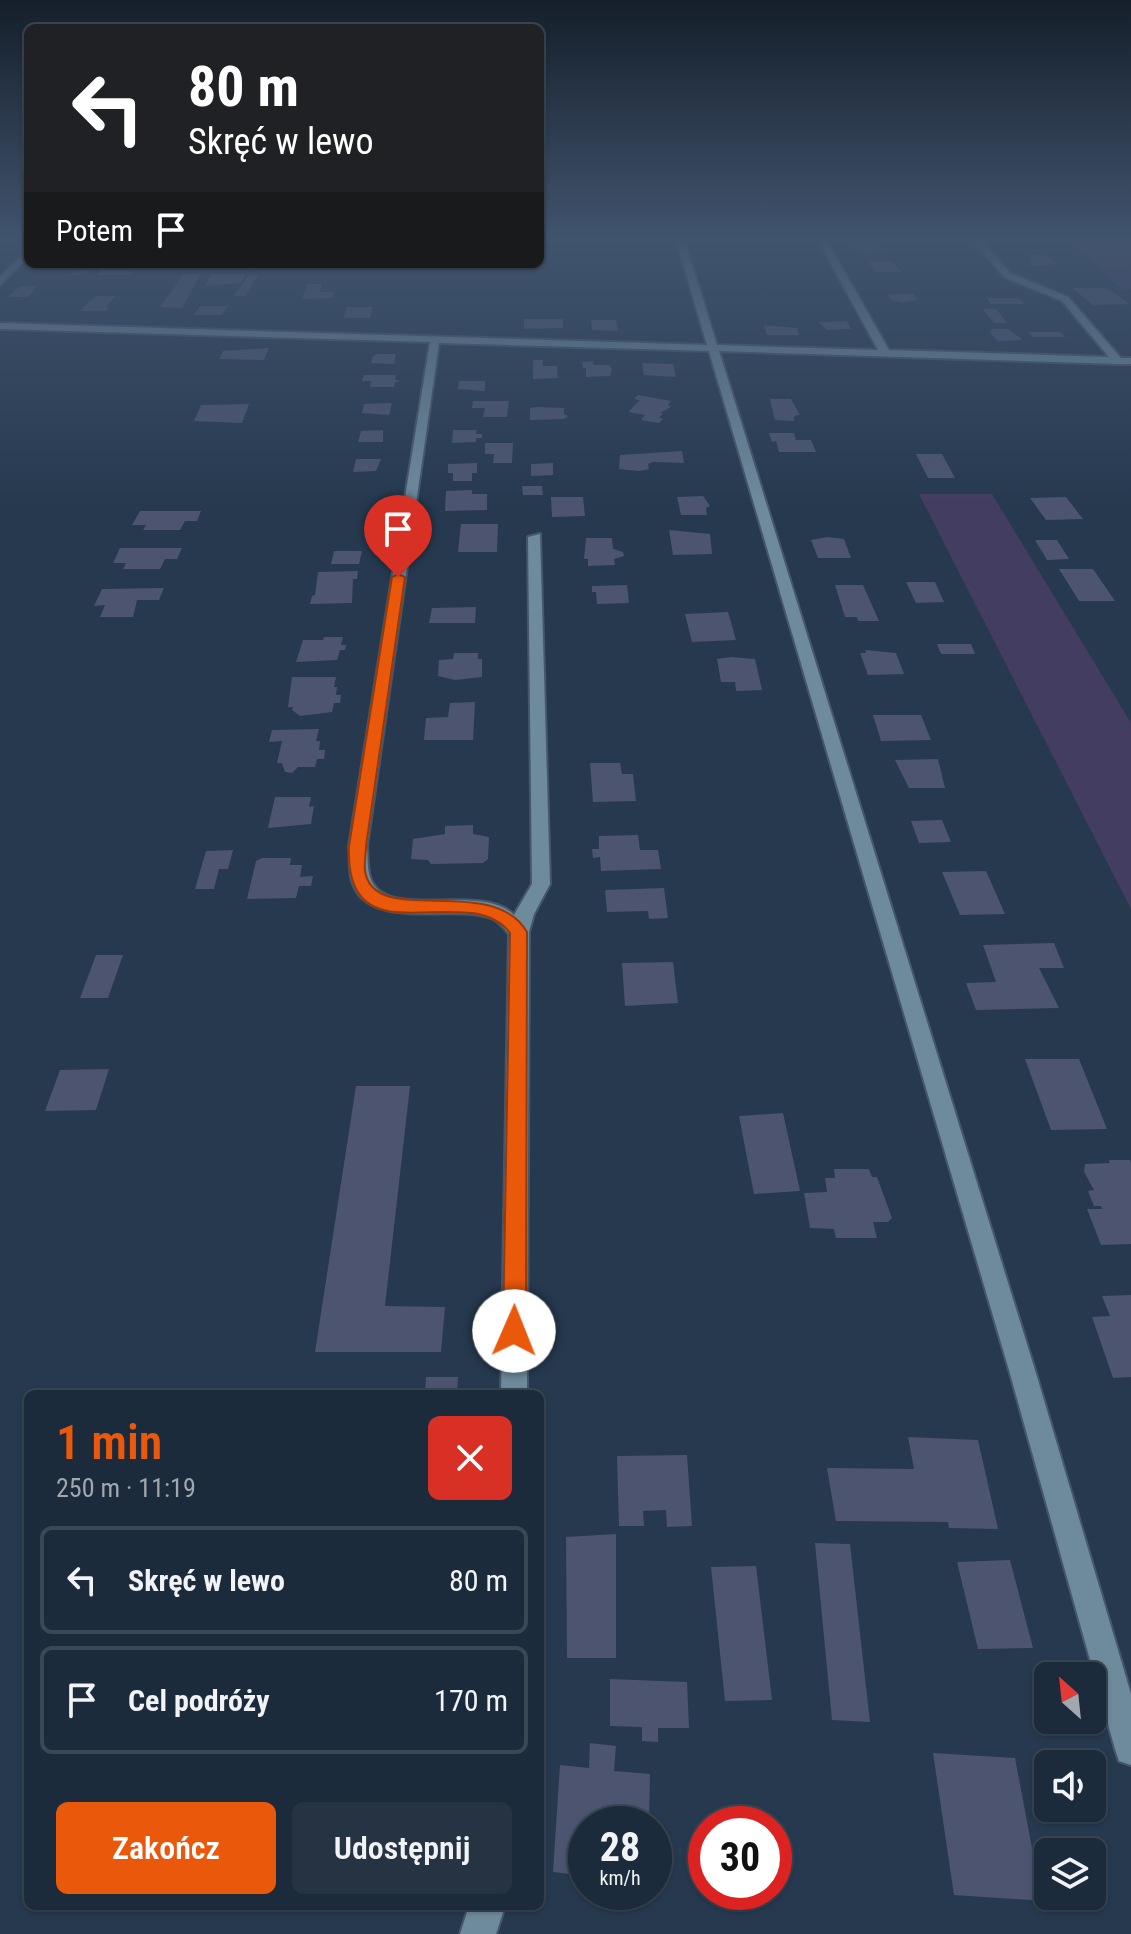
<!DOCTYPE html>
<html lang="pl">
<head>
<meta charset="utf-8">
<style>
  :root { --surface:#1c2b3b; --page:#253342; --text:#f1f3f6; --muted:#a0a7af; --line:#3a4755; --accent:#ea580c }
  body { margin:0; font-family:"Roboto Condensed",sans-serif; background:var(--page); color:var(--text); height:100vh; display:flex; flex-direction:column; font-size:30px; white-space:nowrap }
  * { box-sizing:border-box; margin:0 }
  p { font-size:26px; color:var(--muted) }
  .icon { flex:none; width:44px; height:44px; fill:none; stroke:currentColor; stroke-width:2; stroke-linecap:round; stroke-linejoin:round }
  .map { position:relative; flex:1; overflow:hidden }
  .panel { position:absolute; left:24px; top:1390px; width:520px; height:520px; display:flex; flex-direction:column; background:var(--surface); border-radius:12px; box-shadow:0 2px 6px #0004,0 0 0 2px var(--line) }
  .panel>* { flex:none }
  .guide { position:absolute; left:24px; top:24px; width:520px; height:244px; border-radius:12px; box-shadow:0 2px 6px #0004,0 0 0 2px var(--line); background:#202124; color:#fff; overflow:hidden }
  .needle { width:52px; rotate:333deg }
  .tools { position:absolute; left:1034px; top:1662px; display:grid; gap:16px }
  .tools a { display:grid; place-items:center; width:72px; height:72px; border-radius:12px; background:var(--surface); box-shadow:0 2px 6px #0004,0 0 0 2px var(--line); font-size:40px }
  .speed { position:absolute; left:568px; top:1806px; display:flex; gap:16px; font-size:40px; font-weight:700; text-align:center }
  .speed>* { display:grid; place-content:center; width:104px; height:104px; border-radius:50%; background:var(--surface); box-shadow:0 2px 6px #0004,0 0 0 2px var(--line); line-height:1 }
  .speed small { font-size:20px; font-weight:400 }
  .speed .limit { border:12px solid #d22; background:#fff; color:#111 }
  .pin { position:absolute; display:grid; place-items:center; width:68px; height:68px; color:#fff; margin:-82px -34px; border-radius:50% 50% 50% 0; rotate:-45deg; box-shadow:0 0 8px #0007 }
  .pin .icon { rotate:45deg }
  .me { position:absolute; width:88px; margin:-44px; rotate:1deg; stroke-linejoin:round; filter:drop-shadow(0 0 6px #0008) }
  .turn { display:flex; align-items:center; gap:28px; height:168px; padding:0 32px; font-size:36px }
  .turn .icon { width:104px; height:104px; stroke-width:2.5 }
  .turn b { display:block; font-size:56px; line-height:68px }
  .then { display:flex; align-items:center; height:76px; padding:0 32px; background:#0003; gap:16px; font-size:30px }
  .round { display:grid; place-items:center; flex:none; width:84px; height:84px; border-radius:12px; background:var(--page) }
  .headline { display:flex; align-items:center; justify-content:space-between; height:136px; padding:0 32px }
  h1 { font-size:48px; font-weight:600; line-height:60px; color:var(--accent) }
  .action { display:flex; gap:16px; margin-top:auto; padding:16px 32px }
  .action a { flex:1; height:92px; border-radius:12px; background:var(--accent); color:#fff; font-size:32px; font-weight:600; line-height:92px; text-align:center }
  .action a+a { background:var(--page); color:var(--text) }
  ul { padding:0; list-style:none }
  li { display:flex; align-items:center; gap:24px; height:108px; margin:0 16px 12px; padding:0 16px; border:4px solid var(--line); border-radius:12px }
  li div { flex:1 }
  li b { display:block; font-size:30px }
  li em { font-style:normal }
  .map>svg:first-child { display:block }
</style>
</head>
<body>
<div class="map">
<svg width="1131" height="1934" viewBox="0 0 1131 1934">
  <rect width="100%" height="100%" fill="#26394f"/>
  <g fill="#433d62">
    <path d="M1064,236h64l3,3v51h-8z"/>
    <path d="M919,494h73l139,229v186z"/>
  </g>
  <g fill="#4c5470">
    <path d="M856,243h20l2,3h-5l10,7 -20,1 -6,-3 -3,-6h4z"/>
    <path d="M1028,255h15l16,9 -27,2 -4,-3h5z"/>
    <path d="M868,261h23l10,11h-26z"/>
    <path d="M79,264h16l-9,11h-16z"/>
    <path d="M102,269h34l-5,6h-34z"/>
    <path d="M184,274h16l-18,34 -22,-1z"/>
    <path d="M211,274h34l-5,9 -34,3z"/>
    <path d="M249,275h9l-13,21h-11z"/>
    <path d="M308,284h14l-3,8h15l-2,6 -30,1z"/>
    <path d="M21,286h14v3l-7,8h-20z"/>
    <path d="M1073,288h33l24,16 -37,1z"/>
    <path d="M888,294h25l4,6 -16,3 -9,-3z"/>
    <path d="M96,296h20l-11,11h4l-3,4h-27z"/>
    <path d="M987,298h32l5,6h-33z"/>
    <path d="M200,306h28l-6,9h-28z"/>
    <path d="M347,307h26l-3,11h-26z"/>
    <path d="M983,309h13l11,14h-13z"/>
    <path d="M524,319h39v9l-39,1z"/>
    <path d="M591,320h25l2,11 -26,-1z"/>
    <path d="M847,321l4,8 -24,1 -8,-8z"/>
    <path d="M764,325l33,3 2,7h-32z"/>
    <path d="M991,329h17l15,11 -26,1 -8,-10h4z"/>
    <path d="M1028,332h32l5,5h-32z"/>
    <path d="M269,348l-5,12 -45,-1 4,-8z"/>
    <path d="M378,354h18l-2,10 -23,-1 2,-7z"/>
    <path d="M533,360h10v6h14l1,12 -25,1z"/>
    <path d="M593,361v4h16l3,4 -2,7 -24,1v-9h-3l-1,-6z"/>
    <path d="M642,363l31,1 3,13 -32,-2z"/>
    <path d="M364,375h32l-1,4 7,3h-7l-1,5h-24l1,-6h-9z"/>
    <path d="M459,381h26v10l-27,-2z"/>
    <path d="M638,395l33,6 -3,4 3,2 -11,6h3l-4,5 4,1 -4,4 -18,-3 4,-5 -17,-3 12,-12 -6,-1z"/>
    <path d="M770,399h21l9,16 -6,1v5l-19,-1z"/>
    <path d="M473,401h36l-2,16h-24l2,-9h-13z"/>
    <path d="M392,403l-3,12 -27,-2 2,-9z"/>
    <path d="M249,404l-7,19 -48,-2 7,-16z"/>
    <path d="M536,407l28,1v6l4,2 -4,3 -34,1v-12z"/>
    <path d="M383,430v12h-25l3,-11z"/>
    <path d="M453,430h24l-1,4h6v4h-6v4l-24,1z"/>
    <path d="M769,433h25l2,7h15l5,12h-37l-3,-11 -4,1z"/>
    <path d="M485,443h28l-1,20h-19l1,-9h-9z"/>
    <path d="M682,451l2,12 -31,-1 -5,2 1,5 -10,2 -20,-2 1,-14z"/>
    <path d="M916,454h26l13,24h-27z"/>
    <path d="M356,459h25l-5,12 -23,1z"/>
    <path d="M477,463v10h-5v8h-19v-8h-5v-9z"/>
    <path d="M553,463v12l-22,1v-12z"/>
    <path d="M522,486h20l1,9h-20z"/>
    <path d="M472,490v4h15v16l-42,1 1,-20z"/>
    <path d="M703,496l7,10 -4,2 1,7h-26l-4,-18z"/>
    <path d="M551,497h32l2,19 -33,1z"/>
    <path d="M1066,497l17,22 -37,1 -16,-22z"/>
    <path d="M140,511h61l-4,10h-12l-5,9h-37l3,-5h-14z"/>
    <path d="M461,524h37l-1,28h-39z"/>
    <path d="M669,530l41,4 2,20 -39,1z"/>
    <path d="M827,537l17,2 7,19h-33l-7,-18z"/>
    <path d="M586,538h26l1,11 10,3 1,4 -10,3 1,6 -27,1v-7h-4z"/>
    <path d="M1035,540h22l12,19 -22,1z"/>
    <path d="M120,548h62l-5,11h-12l-5,10h-37l3,-6h-13z"/>
    <path d="M334,551h28l-3,13h-28z"/>
    <path d="M1059,569h34l22,32h-36z"/>
    <path d="M358,571l-1,8h-4l-1,24 -42,1 2,-8 3,-1 3,-23z"/>
    <path d="M906,582h29l9,20 -28,1z"/>
    <path d="M627,585l2,18 -32,1 -1,-12h-4v-6z"/>
    <path d="M835,585h28l16,36h-21l-1,-4h-12z"/>
    <path d="M164,588l-5,12h-22l-4,17h-33l5,-12 -11,1 8,-17z"/>
    <path d="M476,607l-1,16h-46l3,-15z"/>
    <path d="M728,612l8,28 -44,2 -7,-28z"/>
    <path d="M324,637h19l-2,8h5l-1,5h-5l-3,10 -41,2 7,-22h20z"/>
    <path d="M937,644h34l4,10h-34z"/>
    <path d="M865,650l31,3 8,21 -36,1 -8,-22h6z"/>
    <path d="M454,653h24v6h4v18l-27,3 -17,-4 1,-16 14,-1z"/>
    <path d="M731,657l24,2 7,31 -26,1 -1,-9h-14l-4,-23z"/>
    <path d="M292,677h44l-2,10h3l-1,8h5l-1,8h-6l-2,9 -32,4 -8,-6 1,-3h-5z"/>
    <path d="M475,702l-2,38h-49l2,-22 22,-1 2,-14z"/>
    <path d="M873,715h48l10,25 -50,1z"/>
    <path d="M319,729l-3,12h4l-1,9h6l-1,9h-7l-2,8h-17l-6,6 -7,-1 -3,-9h-5l5,-22 -13,1 3,-12z"/>
    <path d="M938,759l7,29h-36l-14,-28z"/>
    <path d="M590,763h30l2,11h11l3,27 -43,1z"/>
    <path d="M275,797h36l-2,10 5,-1 -3,18 -43,4z"/>
    <path d="M942,820l9,22 -32,1 -8,-22z"/>
    <path d="M473,825v9l16,3 -1,22 -5,4 -52,1 -3,-4 -17,-1 2,-20 32,-5v-8z"/>
    <path d="M638,835l2,15h18l3,19 -60,2 -1,-14 -7,1 -1,-9h7v-13z"/>
    <path d="M233,850l-5,19h-9l-5,20h-19l11,-38z"/>
    <path d="M262,858h29l-1,7h12l-2,12 13,-1 -2,10h-12l-3,12 -49,1 9,-38z"/>
    <path d="M986,871l19,43 -45,1 -18,-43z"/>
    <path d="M664,888l4,30 -19,1 -1,-8 -41,1 -2,-22z"/>
    <path d="M1054,943l10,25h-25l20,40 -83,2 -10,-27 30,-1 -13,-37z"/>
    <path d="M96,955h27l-15,43h-28z"/>
    <path d="M673,962l5,41 -53,3 -3,-43z"/>
    <path d="M1025,1059h54l28,70 -56,1z"/>
    <path d="M109,1069l-13,41 -51,1 15,-41z"/>
    <path d="M356,1086h54l-25,220 60,1 -4,45h-126z"/>
    <path d="M783,1113l17,78 -46,3 -15,-78z"/>
    <path d="M1109,1160h21l1,3v81l-30,1 -14,-36h15l-1,-3h-7l-6,-15 6,-1 -10,-18 1,-8 25,-1z"/>
    <path d="M834,1169h35l3,8h5l15,41 -4,4h-15l4,16h-41l-2,-9 -24,-1 -6,-35 23,-1 -2,-14h10z"/>
    <path d="M1131,1295v82l-18,1 -21,-61 18,-1 -8,-20z"/>
    <path d="M426,1377h32l-1,17h-32z"/>
    <path d="M908,1437l70,3 20,89 -49,-1 -1,-6 -112,-1 -9,-53 87,1z"/>
    <path d="M687,1455l5,71 -25,1 -1,-17 -23,1 1,15h-25l-2,-70z"/>
    <path d="M616,1534v124h-49l-1,-121z"/>
    <path d="M815,1543l35,1 20,178 -38,-2z"/>
    <path d="M1010,1560l23,88 -55,1 -21,-87z"/>
    <path d="M756,1566l16,134 -47,1 -14,-134z"/>
    <path d="M610,1679l77,3 2,46h-31v14l-16,-1v-14l-32,-1z"/>
    <path d="M590,1743l26,3 -2,25 36,3 -1,50h-63v52l-33,-4 7,-107 29,3z"/>
    <path d="M933,1753l82,5 18,95 15,1v42h12l1,6 -107,-7z"/>
  </g>
  <g fill="none" stroke-linecap="round" stroke-linejoin="round">
    <g stroke="#46576c" stroke-width="4">
      <g id="minor">
        <path d="M675,236h8l34,109 161,5 -62,-114h8l65,114 220,7 -47,-56 -58,-24 -35,-41h8l33,37 58,24 53,61h10v6h-13l-399,-13 316,1019 96,324v71l-12,-4 -4,-12 -106,-379 -300,-1019 -270,-8 -72,503c1,10 0,22 3,31 14,46 111,4 144,38l18,-31 -4,-347 12,-3 10,350 -16,30 -5,18 -2,462h-26l8,-460c-5,-6 -10,-13 -18,-16 -38,-15 -128,16 -140,-41 -2,-10 -1,-21 -2,-31l81,-504 -430,-13v-6l707,22z"/>
        <path d="M28,249v8l-28,28v-8z"/>
        <path d="M469,1906h36l-9,28h-36z"/>
      </g>
    </g>
    <use href="#minor" fill="#6e8b9c" fill-rule="evenodd"/>
  </g>
  <linearGradient id="sky" x2="0" y2="1"><stop stop-color="#151f2b"/><stop offset="0.47" stop-color="#41546e"/><stop offset="1" stop-color="#41546e" stop-opacity="0"/></linearGradient>
  <rect width="1131" height="507" fill="url(#sky)"/>
  <path fill="#ea580c" stroke="#983908" stroke-width="2" d="M398,574l7,3 -39,269c0,8 -2,17 -1,25 9,58 127,1 162,61l-1,399 -3,8 -9,3 -8,-3 -3,-8 7,-398c-42,-56 -166,31 -161,-87l43,-269z"/>
</svg>
<div class="tools">
<a><svg class="needle" viewBox="-14 -14 28 28"><path d="M0-13l5 13h-10z" fill="#e53935"/><path d="M0 13l5-13h-10z" fill="#a0a7af"/></svg></a>
<a><svg class="icon" aria-label="sound" viewBox="0 0 24 24"><path d="M4 9h4l5-4v14l-5-4H4zM17 9q2 3 0 6"/></svg></a>
<a><svg class="icon" aria-label="layers" viewBox="0 0 24 24"><path d="M12 4l9 5-9 5-9-5zM3 14l9 5 9-5"/></svg></a>
</div>
<div class="speed"><div>28<small>km/h</small></div><div class="limit">30</div></div>
<div class="pin" style="left:398px;top:577px;background:#d93025"><svg class="icon" aria-label="arrive" viewBox="0 0 24 24"><path d="M6 21V4h12l-3 4 3 4H6"/></svg></div>
<svg class="me" style="left:514px;top:1331px" viewBox="-20 -20 40 40"><circle r="19" fill="#fff"/><path d="M0-13L10 11 0 6-10 11z" fill="#ea580c"/></svg>
<div class="guide">
<div class="turn"><svg class="icon" aria-label="left" viewBox="0 0 24 24"><path d="M17 20v-9H6M10 6l-5 5 5 5"/></svg><div><b>80 m</b>Skręć w lewo</div></div>
<div class="then">Potem<svg class="icon" aria-label="arrive" viewBox="0 0 24 24"><path d="M6 21V4h12l-3 4 3 4H6"/></svg></div>
</div>
<section class="panel">
<div class="headline"><div><h1>1 min</h1><p>250 m · 11:19</p></div><a class="round" style="background:#d93025;color:#fff"><svg class="icon" aria-label="close" viewBox="0 0 24 24"><path d="M6 6l12 12M18 6L6 18"/></svg></a></div>
<ul>
<li><svg class="icon" aria-label="left" viewBox="0 0 24 24"><path d="M17 20v-9H6M10 6l-5 5 5 5"/></svg><div><b>Skręć w lewo</b></div><em>80 m</em></li>
<li><svg class="icon" aria-label="arrive" viewBox="0 0 24 24"><path d="M6 21V4h12l-3 4 3 4H6"/></svg><div><b>Cel podróży</b></div><em>170 m</em></li>
</ul>
<div class="action"><a>Zakończ</a><a>Udostępnij</a></div>
</section>
</div>
</body>
</html>
